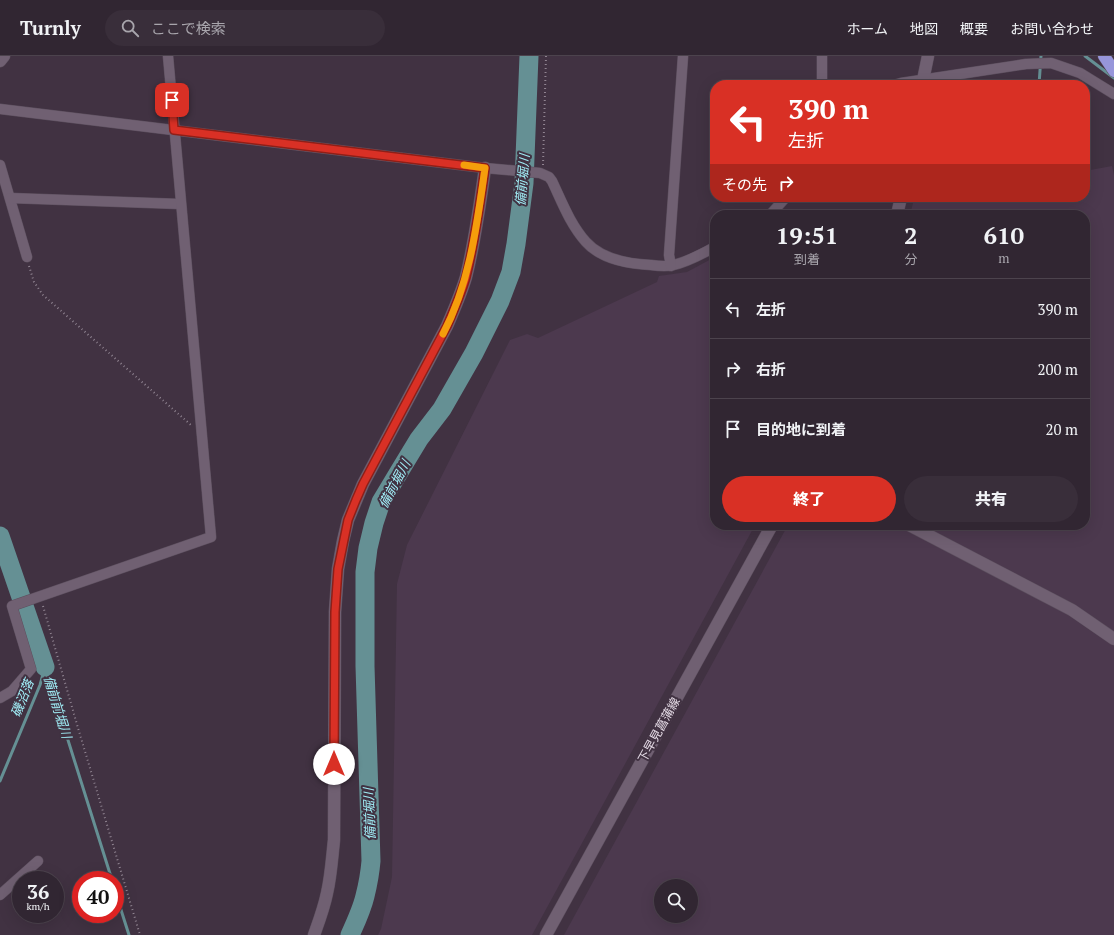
<!DOCTYPE html>
<html lang="ja">
<head>
<meta charset="utf-8">
<style>
  :root { --surface:#312632; --page:#392e3a; --text:#f1f3f6; --muted:#a8a5ac; --line:#4c434d; --accent:#d93025 }
  body { margin:0; font-family:"PT Serif","Noto Sans JP",serif; background:var(--page); color:var(--text); height:100vh; display:flex; flex-direction:column; font-size:15px; white-space:nowrap }
  * { box-sizing:border-box; margin:0 }
  p { font-size:13px; color:var(--muted) }
  .icon { flex:none; width:22px; height:22px; fill:none; stroke:currentColor; stroke-width:2; stroke-linecap:round; stroke-linejoin:round }
  .map { position:relative; flex:1; overflow:hidden }
  .drawer { position:absolute; left:710px; top:154px; width:380px; height:320px; display:flex; flex-direction:column; background:var(--surface); border-radius:16px; box-shadow:0 4px 16px #0002,0 0 0 1px var(--line) }
  .drawer>* { flex:none }
  .banner { position:absolute; left:710px; top:24px; width:380px; height:122px; border-radius:16px; box-shadow:0 4px 16px #0002,0 0 0 1px var(--line); background:#d93025; color:#fff; overflow:hidden }
  .controls { position:absolute; left:654px; top:823px; display:grid; gap:8px }
  .controls a { display:grid; place-items:center; width:44px; height:44px; border-radius:50%; background:var(--surface); box-shadow:0 4px 16px #0002,0 0 0 1px var(--line); font-size:20px }
  .speed { position:absolute; left:12px; top:815px; display:flex; gap:8px; font-size:20px; font-weight:700; text-align:center }
  .speed>* { display:grid; place-content:center; width:52px; height:52px; border-radius:50%; background:var(--surface); box-shadow:0 4px 16px #0002,0 0 0 1px var(--line); line-height:1 }
  .speed small { font-size:10px; font-weight:400 }
  .speed .limit { border:6px solid #d22; background:#fff; color:#111 }
  .pin { position:absolute; display:grid; place-items:center; width:34px; height:34px; color:#fff; margin:-17px; border-radius:8px; box-shadow:0 2px 6px #0006 }
  .me { position:absolute; width:44px; margin:-22px; rotate:0deg; stroke-linejoin:round; filter:drop-shadow(0 0 3px #0008) }
  .turn { display:flex; align-items:center; gap:14px; height:84px; padding:0 12px; font-size:18px }
  .turn .icon { width:52px; height:52px; stroke-width:2.5 }
  .turn b { display:block; font-size:28px; line-height:34px }
  .then { display:flex; align-items:center; height:38px; padding:0 12px; background:#0003; gap:8px; font-size:15px }
  .eta { display:flex; justify-content:space-evenly; align-items:center; height:68px; text-align:center }
  .eta b { font-size:24px; font-weight:800; line-height:28px }
  .primary-button { display:flex; gap:8px; margin-top:auto; padding:8px 12px }
  .primary-button a { flex:1; height:46px; border-radius:24px; background:var(--accent); color:#fff; font-size:16px; font-weight:800; line-height:46px; text-align:center }
  .primary-button a+a { background:var(--page); color:var(--text) }
  ul { padding:0; list-style:none }
  li { display:flex; align-items:center; gap:12px; height:60px; padding:0 12px; border-top:1px solid var(--line) }
  li div { flex:1 }
  li b { display:block; font-size:15px }
  li em { font-style:normal }
  header { display:flex; align-items:center; gap:24px; box-sizing:border-box; height:56px; padding:0 20px; background:var(--surface); border-bottom:1px solid var(--line) }
  header strong { font-size:19px }
  nav { display:flex; gap:22px; margin-inline-start:auto; font-size:14px }
  .search { width:280px; height:36px; background:var(--page); display:flex; align-items:center; gap:10px; box-sizing:border-box; padding:0 14px; border-radius:22px; color:var(--muted); font-size:15px }
  .map>svg:first-child { display:block }
</style>
</head>
<body>
<header>
<strong>Turnly</strong>
<div class="search"><svg class="icon" aria-label="search" viewBox="0 0 24 24"><circle cx="10" cy="10" r="6"/><path d="M15 15l6 6"/></svg>ここで検索</div>
<nav><a>ホーム</a><a>地図</a><a>概要</a><a>お問い合わせ</a></nav>
</header>
<div class="map">
<svg width="1114" height="879" viewBox="0 0 1114 879">
  <rect width="100%" height="100%" fill="#413242"/>
  <g fill="#4c394e" fill-rule="evenodd">
    <path d="M1112,110l2,9v760h-550l224,-410h297v-310h-175l3,-12 31,-6h141v-26zM661,830h30v30h-30z"/>
    <path d="M868,156h16l-1,3h-30z"/>
    <path d="M715,201v268h40l-223,410h-154l3,-6 11,-52 5,-293 10,-39 103,-205 17,-6 11,4 119,-56 2,-6 28,-4z"/>
  </g>
  <g fill="none" stroke-linecap="round" stroke-linejoin="round">
    <g stroke="#659094" stroke-width="3">
      <path d="M1085,0l29,22"/>
      <path d="M1039,29l2,-29"/>
      <path d="M45,611l67,213"/>
      <path d="M0,725l40,-96 5,-18"/>
      <path d="M115,835l14,44"/>
    </g>
    <g stroke="#659094" stroke-width="19">
      <path d="M0,480l45,131"/>
      <path d="M350,879c6,-13 12,-26 15,-39 3,-12 5,-23 6,-35l-6,-195v-94l3,-24 6,-25 7,-21 18,-30 20,-33 23,-30 32,-56 26,-52 11,-29 5,-28 8,-61 5,-127"/>
    </g>
    <g stroke="#5c4f5e" stroke-width="11">
      <g id="street">
        <path d="M822,0v29"/>
        <path d="M894,29l7,-2 125,-19 25,-1 29,10 34,21"/>
        <path d="M0,53l485,59 55,5 9,4 3,4c10,21 18,43 34,61 16,18 43,22 65,23 7,1 15,2 22,0 15,-3 28,-11 42,-18"/>
        <path d="M0,109l27,92"/>
        <path d="M10,142l170,6"/>
        <path d="M770,159l16,-18"/>
        <path d="M671,210l-2,-11 14,-199"/>
        <path d="M0,642l12,-7 19,-22 -19,-63 199,-69 -43,-481"/>
        <path d="M0,839l38,-34"/>
      </g>
    </g>
    <g stroke="#5c4f5e" stroke-width="13">
      <g id="secondary">
        <path d="M0,5l4,-5"/>
        <path d="M922,29l6,-29"/>
        <path d="M897,159l4,-18"/>
        <path d="M909,469l163,85 42,29"/>
        <path d="M314,879c5,-14 10,-27 13,-42 4,-17 5,-35 7,-53l1,-228 3,-43 5,-28 5,-21 15,-36 84,-158c7,-16 14,-32 19,-49 9,-36 14,-73 19,-109"/>
        <path d="M546,879l226,-410"/>
      </g>
    </g>
    <g stroke="#5c4f5e" stroke-width="13">
      <path id="highway" d="M1104,0l10,15"/>
    </g>
    <g stroke="#908491" stroke-width="2" stroke-dasharray="1 3" stroke-linecap="butt">
      <path d="M543,109l1,-37 2,-72"/>
      <path d="M29,210l5,16 9,13 148,130"/>
      <path d="M43,550l35,122 62,207"/>
    </g>
    <use href="#street" stroke="#706072" stroke-width="10"/>
    <use href="#secondary" stroke="#706072" stroke-width="12"/>
    <use href="#highway" stroke="#9796da" stroke-width="12"/>
  </g>
  <g fill="none" stroke-linecap="round" stroke-linejoin="round">
    <g stroke="#8d1f18" stroke-width="10">
      <path id="route" d="M172,44l2,30 311,38c-5,36 -10,73 -19,109 -5,17 -12,33 -19,49l-84,158 -7,16 -8,20 -10,49 -3,43 -1,152"/>
    </g>
    <use href="#route" stroke="#d93025" stroke-width="7"/>
    <path stroke="#f59e0b" stroke-width="7" d="M443,278c27,-51 34,-110 42,-166l-21,-3"/>
  </g>
  <g text-anchor="middle" stroke-width="4" stroke-linejoin="round" paint-order="stroke">
    <g font-size="12" fill="#e5dbe6" stroke="#413242">
      <text transform="translate(659 674) rotate(-61)" y="4">下早見菖蒲線</text>
    </g>
    <g font-size="13" font-style="italic" fill="#a1eff8" stroke="#413242">
      <text transform="translate(522 124) rotate(-85)" y="5">備前堀川</text>
      <text transform="translate(394 428) rotate(-62)" y="5">備前堀川</text>
      <text transform="translate(22 642) rotate(-68)" y="5">磯沼落</text>
      <text transform="translate(58 651) rotate(73)" y="5">備前前堀川</text>
      <text transform="translate(369 758) rotate(-92)" y="5">備前堀川</text>
    </g>
  </g>
</svg>
<div class="controls">
<a><svg class="icon" aria-label="search" viewBox="0 0 24 24"><circle cx="10" cy="10" r="6"/><path d="M15 15l6 6"/></svg></a>
</div>
<div class="speed"><div>36<small>km/h</small></div><div class="limit">40</div></div>
<div class="pin" style="left:172px;top:44px;background:#d93025"><svg class="icon" aria-label="arrive" viewBox="0 0 24 24"><path d="M6 21V4h12l-3 4 3 4H6"/></svg></div>
<svg class="me" style="left:334px;top:708px" viewBox="-20 -20 40 40"><circle r="19" fill="#fff"/><path d="M0-13L10 11 0 6-10 11z" fill="#d93025"/></svg>
<div class="banner">
<div class="turn"><svg class="icon" aria-label="left" viewBox="0 0 24 24"><path d="M17 20v-9H6M10 6l-5 5 5 5"/></svg><div><b>390 m</b>左折</div></div>
<div class="then">その先<svg class="icon" aria-label="right" viewBox="0 0 24 24"><path d="M7 20v-9h11M14 6l5 5-5 5"/></svg></div>
</div>
<section class="drawer">
<div class="eta">
<div><b>19:51</b><p>到着</p></div>
<div><b>2</b><p>分</p></div>
<div><b>610</b><p>m</p></div>
</div>
<ul>
<li><svg class="icon" aria-label="left" viewBox="0 0 24 24"><path d="M17 20v-9H6M10 6l-5 5 5 5"/></svg><div><b>左折</b></div><em>390 m</em></li>
<li><svg class="icon" aria-label="right" viewBox="0 0 24 24"><path d="M7 20v-9h11M14 6l5 5-5 5"/></svg><div><b>右折</b></div><em>200 m</em></li>
<li><svg class="icon" aria-label="arrive" viewBox="0 0 24 24"><path d="M6 21V4h12l-3 4 3 4H6"/></svg><div><b>目的地に到着</b></div><em>20 m</em></li>
</ul>
<div class="primary-button"><a>終了</a><a>共有</a></div>
</section>
</div>
</body>
</html>
